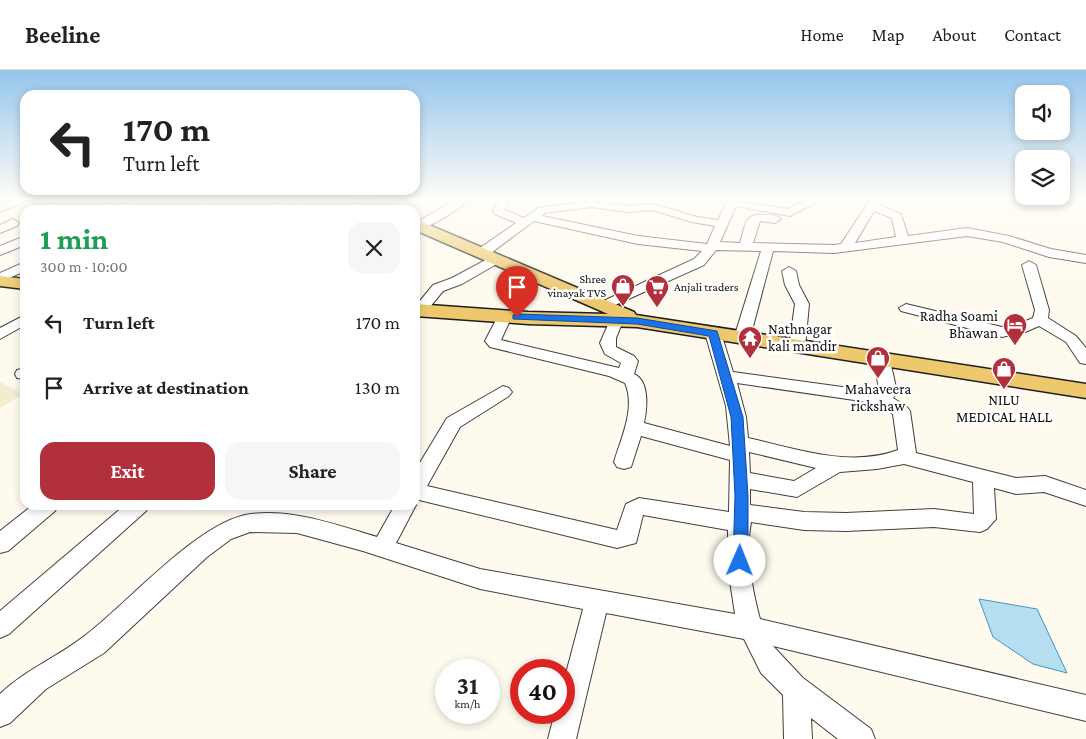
<!DOCTYPE html>
<html lang="en">
<head>
<meta charset="utf-8">
<style>
  :root { --surface:#fff; --page:#f6f6f6; --text:#222; --muted:#767676; --line:#e0e0e0; --accent:#b22f3c }
  body { margin:0; font-family:"Crimson Pro",serif; background:var(--page); color:var(--text); height:100vh; display:flex; flex-direction:column; font-size:19px; white-space:nowrap }
  * { box-sizing:border-box; margin:0 }
  p { font-size:16px; color:var(--muted) }
  .icon { flex:none; width:28px; height:28px; fill:none; stroke:currentColor; stroke-width:2; stroke-linecap:round; stroke-linejoin:round }
  .map { position:relative; flex:1; overflow:hidden }
  .sheet { position:absolute; left:20px; top:135px; width:400px; height:305px; display:flex; flex-direction:column; background:var(--surface); border-radius:15px; box-shadow:0 2px 8px #0003 }
  .sheet>* { flex:none }
  .banner { position:absolute; left:20px; top:20px; width:400px; height:105px; border-radius:15px; box-shadow:0 2px 8px #0003; background:#fff; color:var(--text); overflow:hidden }
  .buttons { position:absolute; left:1015px; top:15px; display:grid; gap:10px }
  .buttons a { display:grid; place-items:center; width:55px; height:55px; border-radius:10px; background:var(--surface); box-shadow:0 2px 8px #0003; font-size:25px }
  .speed { position:absolute; left:435px; top:589px; display:flex; gap:10px; font-size:25px; font-weight:700; text-align:center }
  .speed>* { display:grid; place-content:center; width:65px; height:65px; border-radius:50%; background:var(--surface); box-shadow:0 2px 8px #0003; line-height:1 }
  .speed small { font-size:12px; font-weight:400 }
  .speed .limit { border:8px solid #d22; background:#fff; color:#111 }
  .pin { position:absolute; display:grid; place-items:center; width:42px; height:42px; color:#fff; margin:-51px -21px; border-radius:50% 50% 50% 0; rotate:-45deg; box-shadow:0 0 5px #0007 }
  .pin .icon { rotate:45deg }
  .me { position:absolute; width:55px; margin:-28px; rotate:1deg; stroke-linejoin:round; filter:drop-shadow(0 0 4px #0008) }
  .turn { display:flex; align-items:center; gap:18px; height:105px; padding:0 20px; font-size:22px }
  .turn .icon { width:65px; height:65px; stroke-width:2.5 }
  .turn b { display:block; font-size:35px; line-height:42px }
  .round { display:grid; place-items:center; flex:none; width:52px; height:52px; border-radius:15px; background:var(--page) }
  .summary { display:flex; align-items:center; justify-content:space-between; height:85px; padding:0 20px }
  h1 { font-size:30px; font-weight:700; line-height:38px; color:#1e9e55 }
  .cta { display:flex; gap:10px; margin-top:auto; padding:10px 20px }
  .cta a { flex:1; height:58px; border-radius:15px; background:var(--accent); color:#fff; font-size:20px; font-weight:700; line-height:58px; text-align:center }
  .cta a+a { background:var(--page); color:var(--text) }
  ul { padding:0; list-style:none }
  li { display:flex; align-items:center; gap:15px; height:65px; padding:0 20px }
  li div { flex:1 }
  li b { display:block; font-size:19px }
  li em { font-style:normal }
  header { display:flex; align-items:center; gap:30px; box-sizing:border-box; height:70px; padding:0 25px; background:var(--surface); border-bottom:1px solid var(--line) }
  header strong { font-size:24px }
  nav { display:flex; gap:28px; margin-inline-start:auto; font-size:18px }
  .map>svg:first-child { display:block }
</style>
</head>
<body>
<header>
<strong>Beeline</strong>
<nav><a>Home</a><a>Map</a><a>About</a><a>Contact</a></nav>
</header>
<div class="map">
<svg width="1086" height="669" viewBox="0 0 1086 669">
  <rect width="100%" height="100%" fill="#fefaed"/>
  <path fill="#f2edcf" d="M0,312l23,12 -23,14z"/>
  <path fill="#b6def1" stroke="#4296c3" d="M979,529l58,10 30,64 -34,-9 -40,-27z"/>
  <g fill="none" stroke-linecap="round" stroke-linejoin="round">
    <g stroke="#404040" stroke-width="2">
      <g id="minor">
        <path d="M14,130h31l29,10h-18l-28,-10 -28,12v-7z"/>
        <path d="M113,130h16l-22,10h-16z"/>
        <path d="M206,130h8l2,2 -13,8h-15z"/>
        <path d="M282,130h16l-22,10h-17z"/>
        <path d="M344,130h15l-19,10h-16z"/>
        <path d="M455,130h13c-8,9 -42,31 -53,29v-6z"/>
        <path d="M499,130h10l-4,10 19,8 14,-10 54,-7 36,5 25,-2 44,13 21,3 10,-20 60,9 19,-9h13l-30,16 -54,-10 -16,36 20,1c6,-18 4,-31 26,-28 6,0 11,0 15,4l-6,4 -15,-2 -7,22 81,2 7,-1 29,-44h10l-2,4 23,10 7,22 59,-8 42,8 42,13 35,6v8l-37,-6 -46,-15 -36,-6 -133,17 -61,-2 -23,87 -8,5 -8,-5 27,-87 -45,-1 -12,15 -100,45 -5,-1 -2,-3 2,-3 95,-44 8,-8 -64,-7 -104,-23 -47,35h-10l-1,-3 1,-3 39,-27 -21,-9 -2,-2zM592,137l36,5 24,-2 40,12 23,4 -8,18 -69,-8 -96,-20 3,-3zM874,141l18,7 4,19 -41,6z"/>
        <path d="M13,149l6,4 -2,3 -17,7v-8z"/>
        <path d="M25,166v9l-25,10v-9z"/>
        <path d="M495,185l6,4 -1,3 -38,22 -19,7 -18,22h-10v-6l18,-22 19,-7z"/>
        <path d="M1029,191l7,4 13,45 -1,8 28,18 10,12v16l-6,-1 -14,-21 -27,-16 -14,6 -23,5 -101,-26 -2,-3 7,-4 96,23 14,-2 17,-7 2,-8 -13,-45z"/>
        <path d="M25,192v9l-25,11v-9z"/>
        <path d="M789,197l7,4 3,14 10,19 -4,43 -8,5 -8,-5 6,-43 -10,-19 -3,-14z"/>
        <path d="M505,242l7,4 -11,24 118,28 2,-5 -16,-9 -5,-11 11,-25h10l2,3 -7,17v9l18,9 4,5 -4,13c16,7 13,35 10,49l86,23 -4,-40 -21,-73 3,-3 5,-2 8,5 12,39 146,20 -4,-32 2,-4h12l8,36 -4,6 14,9 3,4 6,42 100,25 29,-2 41,14v16l-42,-14 -28,2 -22,-6 2,31 -9,10 -7,3 -46,-5 -88,4 -42,-1 -53,-8c-6,30 1,67 9,97l326,76v26l-313,-75 30,32 68,51 4,10h-37l-27,-21 1,21h-28l-1,-44 -22,-22 -17,-34 -138,-26 -30,126h-28l7,-27h9v-31l19,-72 -103,-20 -117,-38 -66,-18 -47,-1 -19,7 -24,18 -103,96 -58,36 -36,34 -10,4v-33c26,-25 60,-38 87,-60 42,-32 113,-114 164,-120 42,-5 86,11 126,23l18,-32h20v-3l1,3 -20,38 84,26 255,45 -7,-46v-38l-85,-15 -7,28 -19,5 -202,-49v-28l32,-53 56,-32 6,2 3,4 -3,4 -49,31 -33,59 190,44 9,-26 13,-6 90,14 1,-52 -89,-24 -10,31 -7,2 -7,-2 -3,-5c7,-24 22,-54 11,-79l-16,-7 -119,-29 -5,-6 13,-25zM737,313l138,20 18,11 5,36c-48,18 -102,-1 -150,-12l-2,-21zM749,382l67,16 -22,13 -44,-8zM904,394l69,18 1,32 -40,-5 -88,4 -42,-1 -54,-7v-16l47,8 43,-25 37,-3z"/>
        <path d="M25,245v10l-25,14v-11z"/>
        <path d="M25,298v11l-8,-1 -2,-4 2,-4z"/>
        <path d="M33,435h25l-3,6 -47,40 -8,2v-22z"/>
        <path d="M125,435h24l-3,6 -137,123 -9,4v-27z"/>
      </g>
    </g>
    <g stroke="#1e1e1e" stroke-width="3">
      <g id="major">
        <path d="M353,130h19l18,10h-19z"/>
        <path d="M415,149l219,93 2,3 450,69v14l-449,-71 -109,-3 -113,-8v-12l113,8 80,2 -193,-84z"/>
        <path d="M0,206l25,3v10l-25,-3z"/>
      </g>
    </g>
    <use href="#minor" fill="#fff" fill-rule="evenodd"/>
    <use href="#major" fill="#eec86d" fill-rule="evenodd"/>
  </g>
  <linearGradient id="sky" x2="0" y2="1"><stop stop-color="#94c5ec"/><stop offset="0.58" stop-color="#fffdf7"/><stop offset="1" stop-color="#fffdf7" stop-opacity="0"/></linearGradient>
  <rect width="1086" height="223" fill="url(#sky)"/>
  <path fill="#1a73e8" stroke="#114b97" d="M517,244l120,4 80,13 26,86 5,79v65l-3,4 -5,2 -5,-2 -2,-4 2,-65 -4,-79 -22,-81 -72,-12 -124,-5v-4z"/>
  <defs>
    <g id="shop-pin" transform="scale(1.25)"><path d="M0 17L-7.5 6A9.5 9.5 0 1 1 7.5 6Z" fill="#b22f3c" stroke="#fff"/><path d="M-5-2.5h2.3a2.7 3.5 0 0 1 5.4 0H5L5.5 6h-11ZM-1.5-2.5h3a1.5 2.3 0 0 0-3 0Z" fill="#fff"/></g>
    <g id="supermarket-pin" transform="scale(1.25)"><path d="M0 17L-7.5 6A9.5 9.5 0 1 1 7.5 6Z" fill="#b22f3c" stroke="#fff"/><path d="M-6-5.5h2.5l.6 2H6L4.5 2H-2.5L-4.4-4H-6ZM-1.5 3.2a1.3 1.3 0 1 0 .1 0ZM3 3.2a1.3 1.3 0 1 0 .1 0Z" fill="#fff"/></g>
    <g id="hotel-pin" transform="scale(1.25)"><path d="M0 17L-7.5 6A9.5 9.5 0 1 1 7.5 6Z" fill="#b22f3c" stroke="#fff"/><path d="M-6-4.5h1.5V1H6V5H4.5V3h-9V5H-6ZM-4 0a1.8 1.8 0 1 1 3.6 0ZM.5 0V-2.5h3Q6-2.5 6 0Z" fill="#fff"/></g>
    <g id="temple-pin" transform="scale(1.25)"><path d="M0 17L-7.5 6A9.5 9.5 0 1 1 7.5 6Z" fill="#b22f3c" stroke="#fff"/><path d="M0-6L5-2H3V0L6.5 2.5H4V6H1.5V3h-3V6H-4V2.5H-6.5L-3 0V-2H-5Z" fill="#fff"/></g>
  </defs>
  <g fill-rule="evenodd">
    <use href="#shop-pin" x="623" y="216"/>
    <use href="#supermarket-pin" x="657" y="217"/>
    <use href="#hotel-pin" x="1015" y="255"/>
    <use href="#temple-pin" x="750" y="268"/>
    <use href="#shop-pin" x="878" y="288"/>
    <use href="#shop-pin" x="1004" y="299"/>
  </g>
  <g text-anchor="middle" stroke-width="5" stroke-linejoin="round" paint-order="stroke">
    <g font-size="12" fill="#0d0d0d" stroke="#fff" text-anchor="end">
      <text x="606" y="213">Shree<tspan x="606" dy="14">vinayak TVS</tspan></text>
      <text x="674" y="221" text-anchor="start">Anjali traders</text>
    </g>
    <g font-size="15" fill="#0d0d0d" stroke="#fff">
      <text x="998" y="251" text-anchor="end">Radha Soami<tspan x="998" dy="17">Bhawan</tspan></text>
      <text x="768" y="264" text-anchor="start">Nathnagar<tspan x="768" dy="17">kali mandir</tspan></text>
      <text x="878" y="324">Mahaveera<tspan x="878" dy="17">rickshaw</tspan></text>
      <text x="1004" y="335">NILU<tspan x="1004" dy="17">MEDICAL HALL</tspan></text>
    </g>
  </g>
</svg>
<div class="buttons">
<a><svg class="icon" aria-label="sound" viewBox="0 0 24 24"><path d="M4 9h4l5-4v14l-5-4H4zM17 9q2 3 0 6"/></svg></a>
<a><svg class="icon" aria-label="layers" viewBox="0 0 24 24"><path d="M12 4l9 5-9 5-9-5zM3 14l9 5 9-5"/></svg></a>
</div>
<div class="speed"><div>31<small>km/h</small></div><div class="limit">40</div></div>
<div class="pin" style="left:517px;top:247px;background:#d93025"><svg class="icon" aria-label="arrive" viewBox="0 0 24 24"><path d="M6 21V4h12l-3 4 3 4H6"/></svg></div>
<svg class="me" style="left:740px;top:491px" viewBox="-20 -20 40 40"><circle r="19" fill="#fff"/><path d="M0-13L10 11 0 6-10 11z" fill="#1a73e8"/></svg>
<div class="banner">
<div class="turn"><svg class="icon" aria-label="left" viewBox="0 0 24 24"><path d="M17 20v-9H6M10 6l-5 5 5 5"/></svg><div><b>170 m</b>Turn left</div></div>
</div>
<section class="sheet">
<div class="summary"><div><h1>1 min</h1><p>300 m · 10:00</p></div><a class="round"><svg class="icon" aria-label="close" viewBox="0 0 24 24"><path d="M6 6l12 12M18 6L6 18"/></svg></a></div>
<ul>
<li><svg class="icon" aria-label="left" viewBox="0 0 24 24"><path d="M17 20v-9H6M10 6l-5 5 5 5"/></svg><div><b>Turn left</b></div><em>170 m</em></li>
<li><svg class="icon" aria-label="arrive" viewBox="0 0 24 24"><path d="M6 21V4h12l-3 4 3 4H6"/></svg><div><b>Arrive at destination</b></div><em>130 m</em></li>
</ul>
<div class="cta"><a>Exit</a><a>Share</a></div>
</section>
</div>
</body>
</html>
